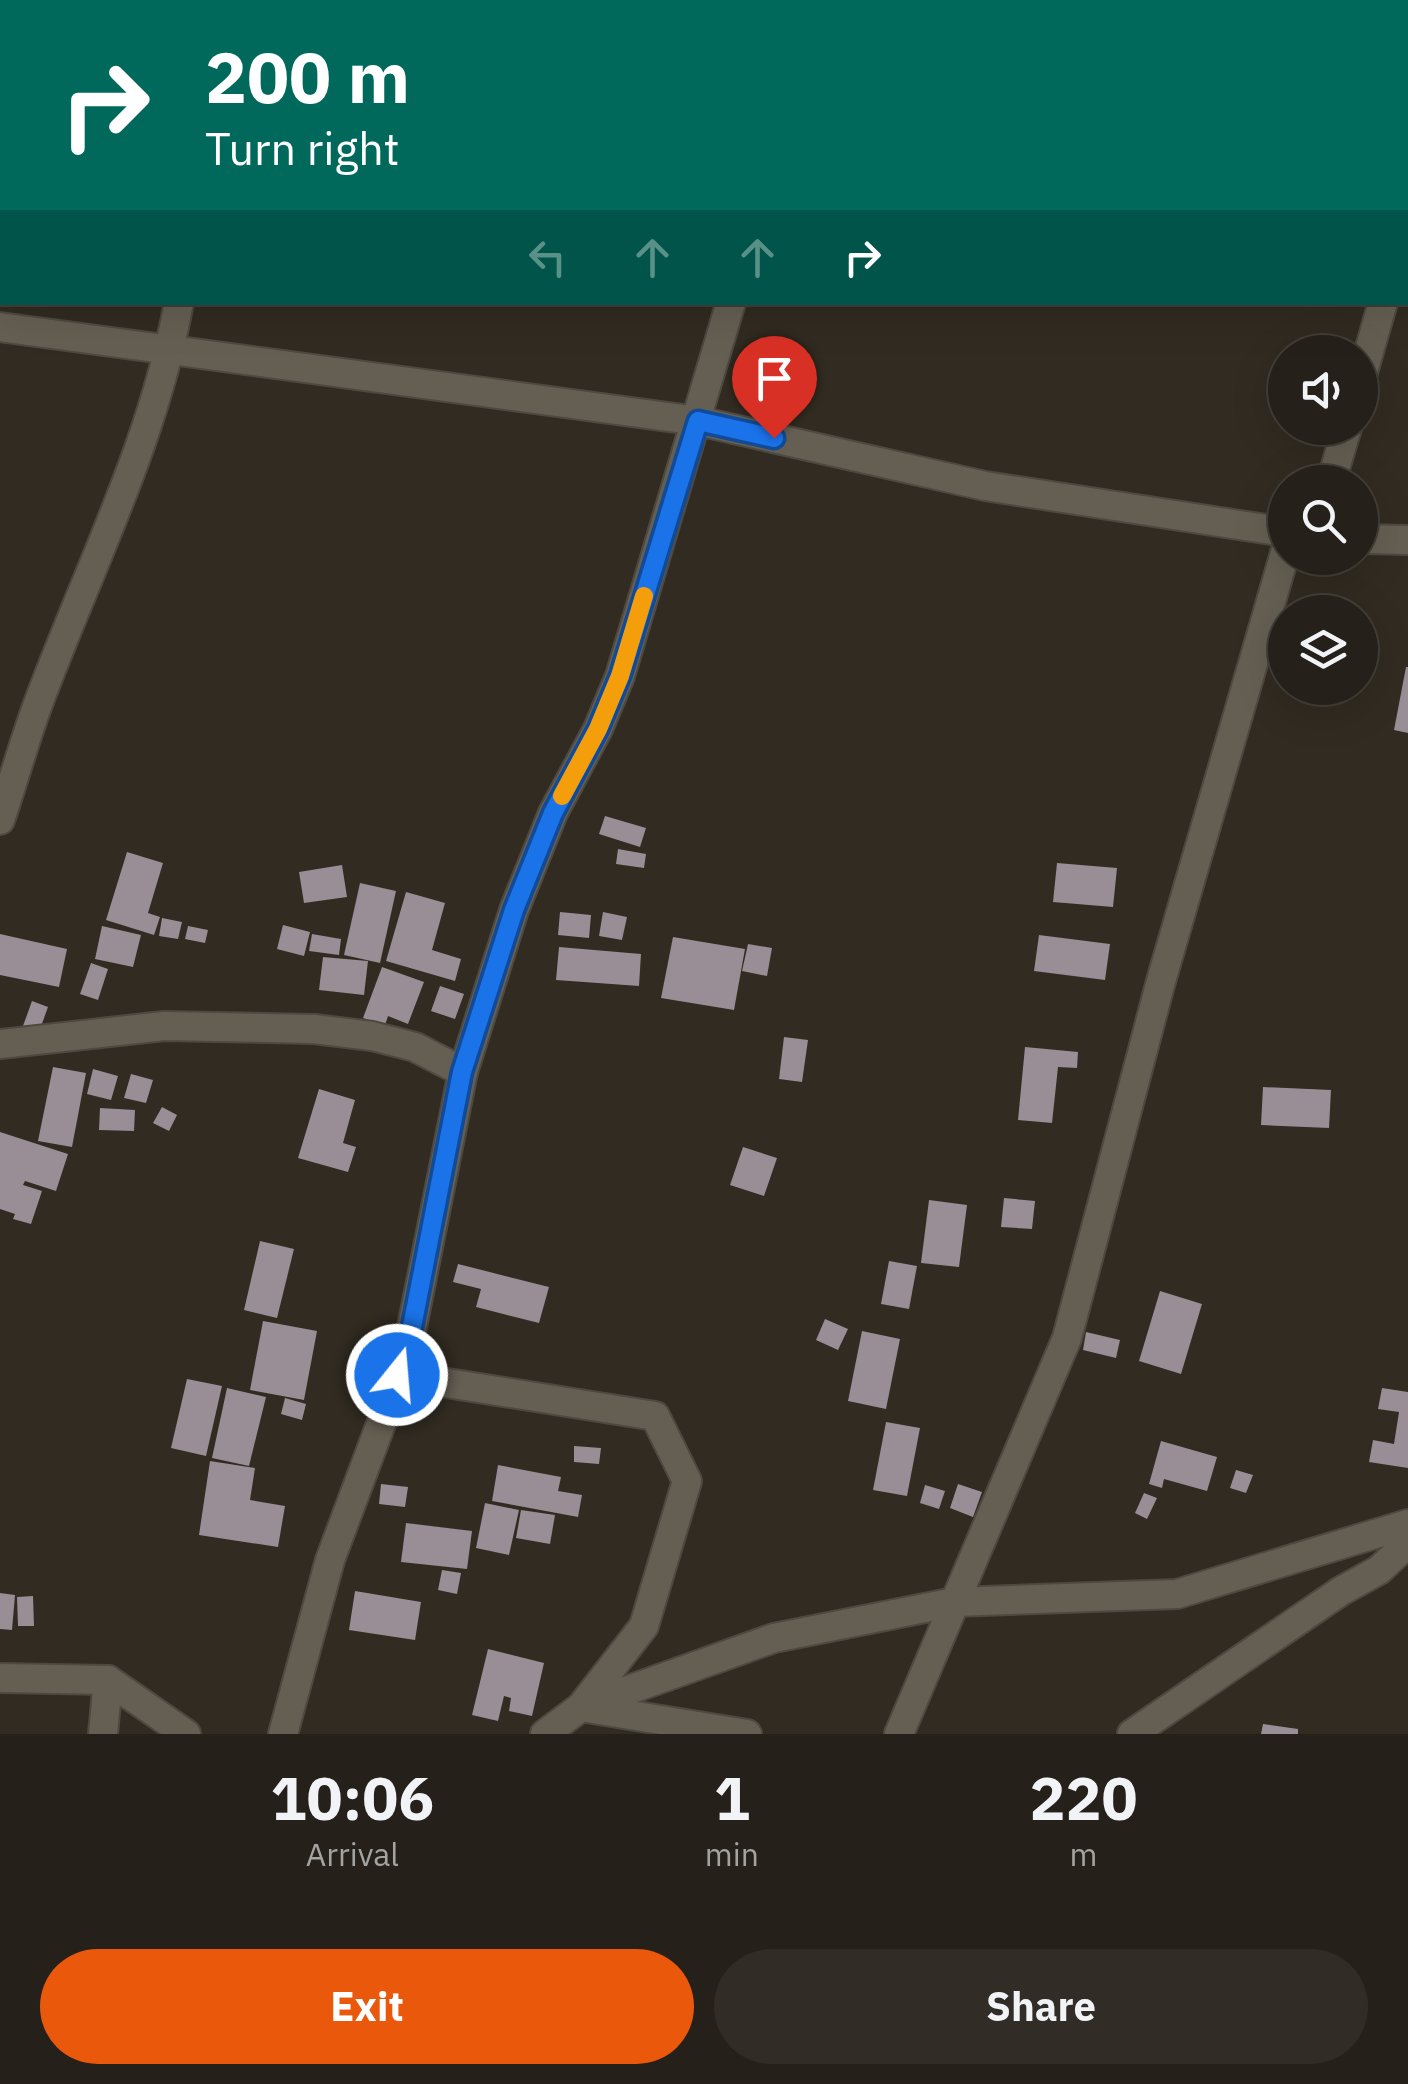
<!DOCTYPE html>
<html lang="en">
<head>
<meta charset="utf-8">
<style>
  :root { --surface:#252019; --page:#312d26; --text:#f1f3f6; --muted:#a3a3a2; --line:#423e38; --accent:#ea580c }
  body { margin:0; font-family:"IBM Plex Sans",sans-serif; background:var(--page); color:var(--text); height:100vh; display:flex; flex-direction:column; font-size:38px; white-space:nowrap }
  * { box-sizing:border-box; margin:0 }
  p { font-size:32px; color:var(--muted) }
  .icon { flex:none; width:55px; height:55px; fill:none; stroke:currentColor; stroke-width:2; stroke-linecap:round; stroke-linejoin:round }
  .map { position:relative; height:1734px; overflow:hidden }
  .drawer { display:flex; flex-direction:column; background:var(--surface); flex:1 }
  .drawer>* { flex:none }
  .top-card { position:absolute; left:0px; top:0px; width:1410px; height:305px; box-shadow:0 10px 40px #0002,0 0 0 2px var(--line); background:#00695c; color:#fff; overflow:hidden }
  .buttons { position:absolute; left:1268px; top:335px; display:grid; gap:20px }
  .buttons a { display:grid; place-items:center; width:110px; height:110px; border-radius:50%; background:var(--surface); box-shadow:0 10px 40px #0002,0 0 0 2px var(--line); font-size:50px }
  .pin { position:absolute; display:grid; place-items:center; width:85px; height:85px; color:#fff; margin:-102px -42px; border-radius:50% 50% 50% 0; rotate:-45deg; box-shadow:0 0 10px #0007 }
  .pin .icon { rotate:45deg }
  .me { position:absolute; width:110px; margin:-55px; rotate:17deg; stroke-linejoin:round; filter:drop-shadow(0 0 8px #0008) }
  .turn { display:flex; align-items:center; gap:35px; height:210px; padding:0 40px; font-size:45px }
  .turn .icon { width:130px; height:130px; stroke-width:2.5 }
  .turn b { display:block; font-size:70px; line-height:85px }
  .lanes { display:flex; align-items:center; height:95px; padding:0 40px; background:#0003; justify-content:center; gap:50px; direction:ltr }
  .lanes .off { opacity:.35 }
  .eta { display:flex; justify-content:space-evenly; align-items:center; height:170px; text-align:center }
  .eta b { font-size:60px; font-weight:800; line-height:70px }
  .primary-button { display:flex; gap:20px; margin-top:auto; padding:20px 40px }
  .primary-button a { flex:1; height:115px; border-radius:60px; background:var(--accent); color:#fff; font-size:40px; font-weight:800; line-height:115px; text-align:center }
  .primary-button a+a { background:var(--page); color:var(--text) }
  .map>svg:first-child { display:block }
</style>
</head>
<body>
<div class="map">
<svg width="1408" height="1734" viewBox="0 0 1408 1734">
  <rect width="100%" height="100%" fill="#312b21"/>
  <g fill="#998d96">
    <path d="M1406,667h2v66l-14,-3z"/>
    <path d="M605,816l41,12 -6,19 -41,-13z"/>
    <path d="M618,849l28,5 -2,14 -28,-4z"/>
    <path d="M127,852l36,11 -15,50 12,4 -6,18 -48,-15z"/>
    <path d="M1057,863l60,5 -4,39 -60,-5z"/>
    <path d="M342,865l5,32 -43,6 -5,-31z"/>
    <path d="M360,883l36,8 -16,72 -36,-8z"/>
    <path d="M406,892l39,11 -13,47 29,9 -6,22 -69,-20z"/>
    <path d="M560,912l31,3 -2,23 -31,-3z"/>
    <path d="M603,912l24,5 -5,23 -23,-4z"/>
    <path d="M162,918l20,4 -4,17 -19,-3z"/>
    <path d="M283,925l27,7 -6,24 -27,-7z"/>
    <path d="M102,926l39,9 -8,32 -38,-8z"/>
    <path d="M188,926l20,4 -3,13 -20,-4z"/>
    <path d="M0,934l67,15 -8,38 -59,-12z"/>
    <path d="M312,934l29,5 -2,16 -30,-4z"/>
    <path d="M1039,935l71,9 -5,36 -71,-9z"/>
    <path d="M673,937l72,12 -11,61 -73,-12z"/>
    <path d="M748,944l24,4 -5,28 -25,-5z"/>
    <path d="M559,947l82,7 -2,32 -83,-6z"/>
    <path d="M323,957l45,4 -4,34 -45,-5z"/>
    <path d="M91,963l17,6 -10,31 -18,-6z"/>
    <path d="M382,967l42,15 -16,42 -20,-8 -3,9 -22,-7z"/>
    <path d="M440,986l24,8 -9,25 -24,-8z"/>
    <path d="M32,1001l16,6 -9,25 -16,-6z"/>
    <path d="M784,1037l24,3 -6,42 -23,-3z"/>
    <path d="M1025,1047l53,5 -1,16 -19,-1 -6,56 -34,-3z"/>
    <path d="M53,1067l33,6 -14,74 -34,-6z"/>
    <path d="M93,1069l25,7 -7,24 -24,-6z"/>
    <path d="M131,1074l22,6 -7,23 -22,-5z"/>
    <path d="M1263,1087l68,3 -2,38 -68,-3z"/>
    <path d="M319,1089l36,11 -12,43 13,4 -8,25 -50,-14z"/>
    <path d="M162,1107l15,8 -8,16 -16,-8z"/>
    <path d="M100,1108l35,2 -1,21 -35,-1z"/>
    <path d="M0,1132l68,22 -12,37 -31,-10 -2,4 19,6 -11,33 -18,-5 2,-5 -15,-5z"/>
    <path d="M743,1147l34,11 -13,38 -34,-11z"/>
    <path d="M1004,1198l31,3 -3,28 -31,-2z"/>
    <path d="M929,1200l38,5 -8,62 -38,-4z"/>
    <path d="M260,1241l34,8 -17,69 -33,-8z"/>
    <path d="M889,1261l28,5 -8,43 -28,-5z"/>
    <path d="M458,1264l91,23 -10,36 -63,-16 5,-18 -28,-7z"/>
    <path d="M1160,1291l42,13 -21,70 -42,-13z"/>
    <path d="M825,1319l23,10 -10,21 -22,-10z"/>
    <path d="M263,1321l54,10 -13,69 -54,-10z"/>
    <path d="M862,1331l38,8 -14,70 -38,-8z"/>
    <path d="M1086,1332l34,8 -4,18 -33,-8z"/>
    <path d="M187,1379l35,7 -16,70 -35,-8z"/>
    <path d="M227,1388l39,9 -17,69 -37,-8z"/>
    <path d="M1382,1388l26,4v76l-39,-6 4,-22 21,4 5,-32 -21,-3z"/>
    <path d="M285,1398l21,6 -4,16 -21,-6z"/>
    <path d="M886,1422l34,6 -13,68 -34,-6z"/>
    <path d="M1161,1441l56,16 -10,34 -43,-12 -2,9 -13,-4z"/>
    <path d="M574,1446l27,2 -2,16 -25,-2z"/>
    <path d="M210,1461l45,7 -5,32 35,6 -7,41 -79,-12z"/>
    <path d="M498,1465l63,12 -3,14 24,4 -4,22 -86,-16z"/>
    <path d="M1236,1470l17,5 -7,18 -16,-5z"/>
    <path d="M381,1484l27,3 -3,20 -26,-3z"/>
    <path d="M958,1484l24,8 -9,25 -23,-9z"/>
    <path d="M925,1485l20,6 -6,18 -19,-6z"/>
    <path d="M1144,1493l13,5 -10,21 -12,-6z"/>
    <path d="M485,1503l34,7 -10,45 -33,-7z"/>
    <path d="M521,1510l34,5 -5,29 -34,-6z"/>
    <path d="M406,1523l66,8 -5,38 -66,-7z"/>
    <path d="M442,1570l19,3 -4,21 -19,-4z"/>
    <path d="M355,1591l66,11 -6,38 -66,-10z"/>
    <path d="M0,1593l15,2 -3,35 -12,-1z"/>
    <path d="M33,1596l1,30h-16l-1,-29z"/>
    <path d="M488,1649l56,14 -12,53 -23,-5 2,-13 -7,-2 -6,25 -26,-6z"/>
    <path d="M1263,1724l35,5v5h-37z"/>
  </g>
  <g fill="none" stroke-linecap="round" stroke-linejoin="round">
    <g stroke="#4e4940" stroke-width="32">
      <g id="minor">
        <path d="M233,2v-2"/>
        <path d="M813,2l1,-2"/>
        <path d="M1408,219v-1"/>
        <path d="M0,327l698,94 287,65 300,46"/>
        <path d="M1360,383l23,-81"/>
        <path d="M1331,482l16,-54"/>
        <path d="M1360,539l48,1"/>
        <path d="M0,820c13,-38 24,-78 38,-116 49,-132 116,-262 141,-402"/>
        <path d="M0,1044l164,-18 150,3 58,7 43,11 48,25"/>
        <path d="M397,1375l258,41 32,65 -43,145 -63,81"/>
        <path d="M0,1678l108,2 78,54"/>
        <path d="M581,1707l193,-69 181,-36 222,-8 231,-70"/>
        <path d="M103,1734l5,-54"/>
        <path d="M283,1734l47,-174 58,-155 24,-78 51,-255 51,-162 39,-97 45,-84 22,-53 111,-374"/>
        <path d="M545,1734l36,-27 166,27"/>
        <path d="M899,1734l168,-396 94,-357 124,-428"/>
        <path d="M1132,1734l209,-143 38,-21 29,-27"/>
      </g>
    </g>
    <use href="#minor" stroke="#655f53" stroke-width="28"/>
  </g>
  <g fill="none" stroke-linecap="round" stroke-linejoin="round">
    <g stroke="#114b97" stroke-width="25">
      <path id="route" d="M397,1375l15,-48 50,-255 52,-162 39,-97 45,-84 22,-53 78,-255 76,17"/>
    </g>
    <use href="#route" stroke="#1a73e8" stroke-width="18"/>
    <path stroke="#f59e0b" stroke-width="18" d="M562,796l36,-67 22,-53 24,-80"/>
  </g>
</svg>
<div class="buttons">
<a><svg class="icon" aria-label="sound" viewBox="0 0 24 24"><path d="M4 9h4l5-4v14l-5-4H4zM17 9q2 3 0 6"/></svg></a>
<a><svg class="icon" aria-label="search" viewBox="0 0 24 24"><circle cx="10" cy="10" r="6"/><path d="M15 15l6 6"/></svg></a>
<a><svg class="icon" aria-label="layers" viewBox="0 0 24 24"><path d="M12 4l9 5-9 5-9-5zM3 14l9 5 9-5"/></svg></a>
</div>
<div class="pin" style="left:774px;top:438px;background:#d93025"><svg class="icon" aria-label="arrive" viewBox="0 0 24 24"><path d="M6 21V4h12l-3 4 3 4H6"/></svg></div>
<svg class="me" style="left:397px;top:1375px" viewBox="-20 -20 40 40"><circle r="17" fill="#1a73e8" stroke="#fff" stroke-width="3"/><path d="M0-11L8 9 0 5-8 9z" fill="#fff"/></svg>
<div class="top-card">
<div class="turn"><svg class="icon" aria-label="right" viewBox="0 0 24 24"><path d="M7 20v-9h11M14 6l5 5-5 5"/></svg><div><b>200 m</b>Turn right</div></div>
<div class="lanes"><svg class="icon off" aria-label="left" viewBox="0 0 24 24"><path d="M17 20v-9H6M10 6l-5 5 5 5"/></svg><svg class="icon off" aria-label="ahead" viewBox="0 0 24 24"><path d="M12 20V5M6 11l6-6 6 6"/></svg><svg class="icon off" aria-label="ahead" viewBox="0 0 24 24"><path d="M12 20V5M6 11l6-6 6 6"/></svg><svg class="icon" aria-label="right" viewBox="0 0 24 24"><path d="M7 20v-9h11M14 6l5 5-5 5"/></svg></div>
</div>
</div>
<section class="drawer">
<div class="eta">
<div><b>10:06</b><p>Arrival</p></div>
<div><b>1</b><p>min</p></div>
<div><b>220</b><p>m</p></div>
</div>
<div class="primary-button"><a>Exit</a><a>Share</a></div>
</section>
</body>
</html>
